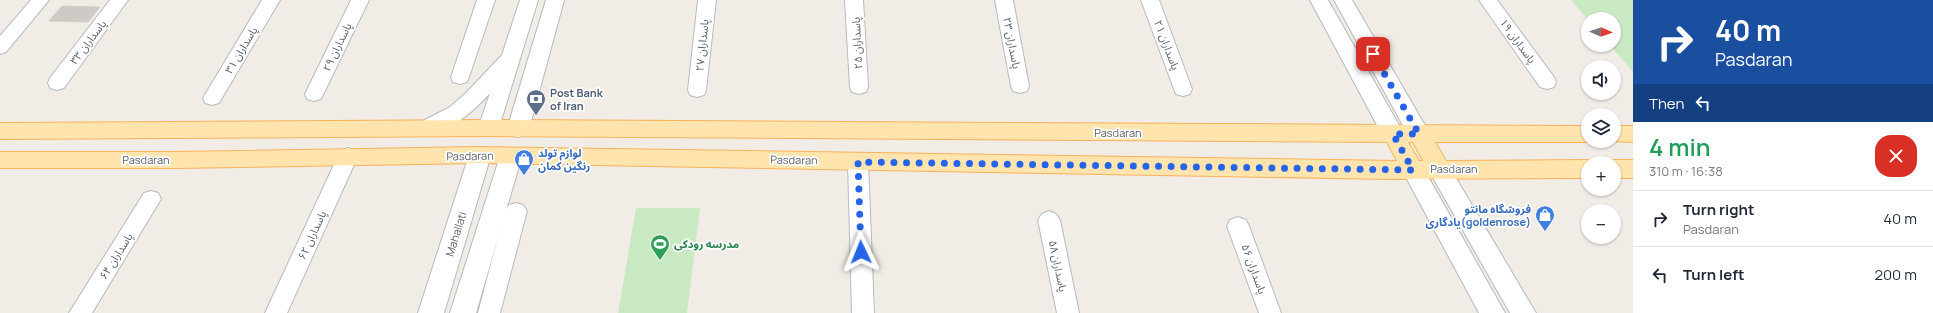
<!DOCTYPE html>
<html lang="en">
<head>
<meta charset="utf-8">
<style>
  :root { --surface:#fff; --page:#f2f2f3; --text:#1f2937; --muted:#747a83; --line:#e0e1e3 }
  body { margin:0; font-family:Manrope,"Noto Sans Arabic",sans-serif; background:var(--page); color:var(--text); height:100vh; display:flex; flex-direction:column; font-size:15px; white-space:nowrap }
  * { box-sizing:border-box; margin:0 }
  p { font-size:13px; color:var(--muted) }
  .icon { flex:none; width:22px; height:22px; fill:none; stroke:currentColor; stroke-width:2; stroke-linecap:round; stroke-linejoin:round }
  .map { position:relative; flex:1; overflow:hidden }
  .side { display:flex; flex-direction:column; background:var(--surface); width:300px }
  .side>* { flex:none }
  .top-card { background:#1a4fa0; color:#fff; overflow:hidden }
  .needle { width:26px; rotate:92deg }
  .buttons { position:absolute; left:1581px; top:12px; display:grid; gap:8px }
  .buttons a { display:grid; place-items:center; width:40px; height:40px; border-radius:50%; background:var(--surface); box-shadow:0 1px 3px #0004; font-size:20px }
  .pin { position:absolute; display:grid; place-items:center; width:34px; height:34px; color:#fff; margin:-17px; border-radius:8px; box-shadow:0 2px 6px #0006 }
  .me { position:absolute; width:44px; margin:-22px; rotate:358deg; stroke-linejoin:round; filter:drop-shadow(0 0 3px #0008) }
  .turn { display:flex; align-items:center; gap:14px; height:84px; padding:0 16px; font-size:18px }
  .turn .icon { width:52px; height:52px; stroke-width:2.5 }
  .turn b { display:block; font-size:28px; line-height:34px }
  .then { display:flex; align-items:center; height:38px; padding:0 16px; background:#0003; gap:8px; font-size:15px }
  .round { display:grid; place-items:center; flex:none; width:42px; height:42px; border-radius:16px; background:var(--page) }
  .head { display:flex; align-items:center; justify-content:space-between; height:68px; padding:0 16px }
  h1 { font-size:24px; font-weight:600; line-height:30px; color:#1e9e55 }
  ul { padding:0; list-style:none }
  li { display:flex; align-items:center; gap:12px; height:56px; padding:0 16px; border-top:1px solid var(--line) }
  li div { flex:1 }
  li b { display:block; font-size:15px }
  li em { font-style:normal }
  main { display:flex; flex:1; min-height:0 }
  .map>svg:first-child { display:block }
</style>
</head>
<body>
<main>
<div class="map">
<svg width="1633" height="313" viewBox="0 0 1633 313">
  <rect width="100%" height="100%" fill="#f1ede6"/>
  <g fill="#c9e9c2">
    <path d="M1571,0h62v72l-23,-27h4v-26l-26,1z"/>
    <path d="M636,208h64l-13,105h-69z"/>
  </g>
  <path fill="#cecac5" stroke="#d6cdc4" d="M62,6l38,1 -12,15 -39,-1z"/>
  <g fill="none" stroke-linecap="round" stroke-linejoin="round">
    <g stroke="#b7babd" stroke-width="2">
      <g id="minor">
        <path d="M31,0h18l-43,52 -6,2v-18z"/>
        <path d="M110,0h18l-64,88 -7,2 -7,-2 -2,-5 2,-5z"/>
        <path d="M262,0h18l-61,103 -7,2 -7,-2 -2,-5z"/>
        <path d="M351,0h18l-48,99 -7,2 -7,-2 -2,-5z"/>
        <path d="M477,0h18l-26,77 -2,5 -7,2 -7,-2 -2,-5z"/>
        <path d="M698,0h18l-10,90 -2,5 -7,2 -7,-2 -2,-5z"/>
        <path d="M845,0h18l5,87 -2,5 -7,2 -7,-2 -2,-5z"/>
        <path d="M995,0h18l16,86 -2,5 -7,2 -7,-2 -2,-5z"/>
        <path d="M1141,0h18l33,89 -2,5 -7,2 -7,-2 -2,-5z"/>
        <path d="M1479,0h18l57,77 2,5 -2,5 -7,2 -7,-2z"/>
        <path d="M348,148l7,3 3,5 -71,157h-22l73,-157 3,-5z"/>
        <path d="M858,154l7,3 3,5 6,151h-22l-4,-151 3,-5z"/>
        <path d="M151,191l7,2 3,6 -69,114h-23l75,-120z"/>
        <path d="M516,203l7,2 4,6 -27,102h-22l27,-102 4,-6z"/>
        <path d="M1049,211l7,3 4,6 19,93h-22l-19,-93 4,-6z"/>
        <path d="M1238,217l8,3 3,6 32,87h-22l-32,-87 3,-6z"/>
      </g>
    </g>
    <g stroke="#b5babe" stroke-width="2">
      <g id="secondary">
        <path d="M520,0h18l-41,134 -8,2 -8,-2 -3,-6 12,-35c-14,16 -49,48 -71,42l-3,-6 3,-6 31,-16 16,-14 36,-38z"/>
        <path d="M546,0h18l-35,129 -3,6 -8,2 -8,-2 -3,-6z"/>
        <path d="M1310,0h18l76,134 -3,6 -8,2 -8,-2z"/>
        <path d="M1334,0h18l78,134 -3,6 -8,2 -8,-2z"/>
        <path d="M480,147l8,2 3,6 -47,158h-26l51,-158 3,-6z"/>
        <path d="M511,148l8,2 3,6 -46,157h-26l50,-157 3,-6z"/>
        <path d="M1439,160l8,3 89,150h-26l-82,-144 3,-6z"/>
        <path d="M1413,161l8,3 84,149h-26l-77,-143 3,-6z"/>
      </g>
    </g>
    <g stroke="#f7b159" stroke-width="2">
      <g id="primary">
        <path d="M489,120l1099,6v15h3l-3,1h-153l11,19 142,-1 8,3h-8v15l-197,1 -911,-16 -305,5h-175v-16h175l305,-5 917,14 -10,-19 -898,-6 -489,3v-16zM1408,142h5l10,19h-4z"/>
        <path d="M1614,126h19v16l-22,-1h3z"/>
        <path d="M1614,160h19v18h-19v-15h-8z"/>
      </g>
    </g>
    <use href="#minor" fill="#fff" fill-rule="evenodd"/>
    <use href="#secondary" fill="#fff" fill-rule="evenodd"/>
    <use href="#primary" fill="#ffe4ad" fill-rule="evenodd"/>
  </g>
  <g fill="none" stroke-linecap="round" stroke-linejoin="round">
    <path stroke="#2563eb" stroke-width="7" stroke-dasharray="0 12.6" d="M861,252l-3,-90 555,8 -20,-36h26l-46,-80"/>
  </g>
  <defs>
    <g id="bank-pin" transform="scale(1)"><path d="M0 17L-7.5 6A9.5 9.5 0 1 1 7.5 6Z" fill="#5c6f8a" stroke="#fff"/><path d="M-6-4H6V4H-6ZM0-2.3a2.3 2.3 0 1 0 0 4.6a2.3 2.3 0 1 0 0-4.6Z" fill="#fff"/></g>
    <g id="shop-pin" transform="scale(1)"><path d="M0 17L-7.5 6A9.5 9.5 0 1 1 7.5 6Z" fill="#3f7fe0" stroke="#fff"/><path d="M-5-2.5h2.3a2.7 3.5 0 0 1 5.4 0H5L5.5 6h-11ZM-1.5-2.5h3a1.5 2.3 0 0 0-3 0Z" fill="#fff"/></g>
    <g id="stadium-pin" transform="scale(1)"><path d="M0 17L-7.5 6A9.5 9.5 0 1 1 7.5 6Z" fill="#2e9e5b" stroke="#fff"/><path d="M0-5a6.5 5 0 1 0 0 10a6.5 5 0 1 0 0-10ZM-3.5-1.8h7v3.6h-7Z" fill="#fff"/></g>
  </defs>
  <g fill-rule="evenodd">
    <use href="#bank-pin" x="536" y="99"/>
    <use href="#shop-pin" x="524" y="159"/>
    <use href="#shop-pin" x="1545" y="215"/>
    <use href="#stadium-pin" x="660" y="244"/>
  </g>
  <g text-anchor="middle" stroke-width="3.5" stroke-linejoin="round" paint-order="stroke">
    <g font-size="11" fill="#5e6367" stroke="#fff">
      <text transform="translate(1518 41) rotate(54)" y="4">پاسداران ۱۹</text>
      <text transform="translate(88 42) rotate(-53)" y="4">پاسداران ۳۳</text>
      <text transform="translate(857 43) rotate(-93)" y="4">پاسداران ۲۵</text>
      <text transform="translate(1012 43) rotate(79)" y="4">پاسداران ۲۳</text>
      <text transform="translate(702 45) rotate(-84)" y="4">پاسداران ۲۷</text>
      <text transform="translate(1167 45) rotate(69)" y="4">پاسداران ۲۱</text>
      <text transform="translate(337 47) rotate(-64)" y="4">پاسداران ۲۹</text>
      <text transform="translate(241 50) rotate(-59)" y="4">پاسداران ۳۱</text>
      <text x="1118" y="137">Pasdaran</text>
      <text transform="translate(470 156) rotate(-1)" y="4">Pasdaran</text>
      <text x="146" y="164">Pasdaran</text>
      <text transform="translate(794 160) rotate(1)" y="4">Pasdaran</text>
      <text x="1454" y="173">Pasdaran</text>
      <text transform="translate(456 234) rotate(-73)" y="4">Mahallati</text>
      <text transform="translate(312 235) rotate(-65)" y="4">پاسداران ۶۲</text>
      <text transform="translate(116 256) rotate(-58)" y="4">پاسداران ۶۴</text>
      <text transform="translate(1058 266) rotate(78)" y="4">پاسداران ۵۸</text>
      <text transform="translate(1254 269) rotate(70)" y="4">پاسداران ۵۶</text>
    </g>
    <g font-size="11" font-weight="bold" fill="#4e5e75" stroke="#fff" text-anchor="start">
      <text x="550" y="97">Post Bank<tspan x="550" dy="13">of Iran</tspan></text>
    </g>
    <g font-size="11" font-weight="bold" fill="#366cbe" stroke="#fff" text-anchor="start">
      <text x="538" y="157">لوازم تولد<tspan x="538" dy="13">رنگین کمان</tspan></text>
      <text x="1531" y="213" text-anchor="end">فروشگاه مانتو<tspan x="1531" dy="13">یادگاری(goldenrose)</tspan></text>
    </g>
    <g font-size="11" font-weight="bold" fill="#27864d" stroke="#fff" text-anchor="start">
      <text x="674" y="248">مدرسه رودکی</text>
    </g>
  </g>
</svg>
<div class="buttons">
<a><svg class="needle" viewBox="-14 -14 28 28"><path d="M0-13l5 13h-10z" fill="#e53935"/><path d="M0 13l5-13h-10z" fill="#747a83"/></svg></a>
<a><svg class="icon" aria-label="sound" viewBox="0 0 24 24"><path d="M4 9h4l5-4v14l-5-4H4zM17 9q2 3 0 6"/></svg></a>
<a><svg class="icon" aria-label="layers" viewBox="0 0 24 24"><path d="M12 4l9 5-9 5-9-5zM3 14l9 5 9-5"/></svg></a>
<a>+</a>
<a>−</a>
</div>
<div class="pin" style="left:1373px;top:54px;background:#d93025"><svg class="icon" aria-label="arrive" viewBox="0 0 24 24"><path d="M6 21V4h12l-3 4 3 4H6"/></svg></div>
<svg class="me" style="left:861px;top:252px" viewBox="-20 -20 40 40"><path d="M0-17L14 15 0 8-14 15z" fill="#2563eb" stroke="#fff" stroke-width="4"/></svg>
</div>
<section class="side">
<div class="top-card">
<div class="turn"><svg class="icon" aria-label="right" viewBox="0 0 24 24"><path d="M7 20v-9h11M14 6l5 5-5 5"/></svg><div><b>40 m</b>Pasdaran</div></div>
<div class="then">Then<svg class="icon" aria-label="left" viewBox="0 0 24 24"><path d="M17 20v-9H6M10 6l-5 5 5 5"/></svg></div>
</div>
<div class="head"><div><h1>4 min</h1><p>310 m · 16:38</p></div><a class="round" style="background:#d93025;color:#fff"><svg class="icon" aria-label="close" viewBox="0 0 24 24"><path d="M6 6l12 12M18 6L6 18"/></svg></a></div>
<ul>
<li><svg class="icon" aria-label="right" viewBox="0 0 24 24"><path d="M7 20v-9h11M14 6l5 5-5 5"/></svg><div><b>Turn right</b><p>Pasdaran</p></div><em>40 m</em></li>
<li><svg class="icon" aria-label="left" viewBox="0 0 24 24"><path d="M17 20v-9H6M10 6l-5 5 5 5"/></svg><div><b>Turn left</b></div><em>200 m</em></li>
</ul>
</section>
</main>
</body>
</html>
